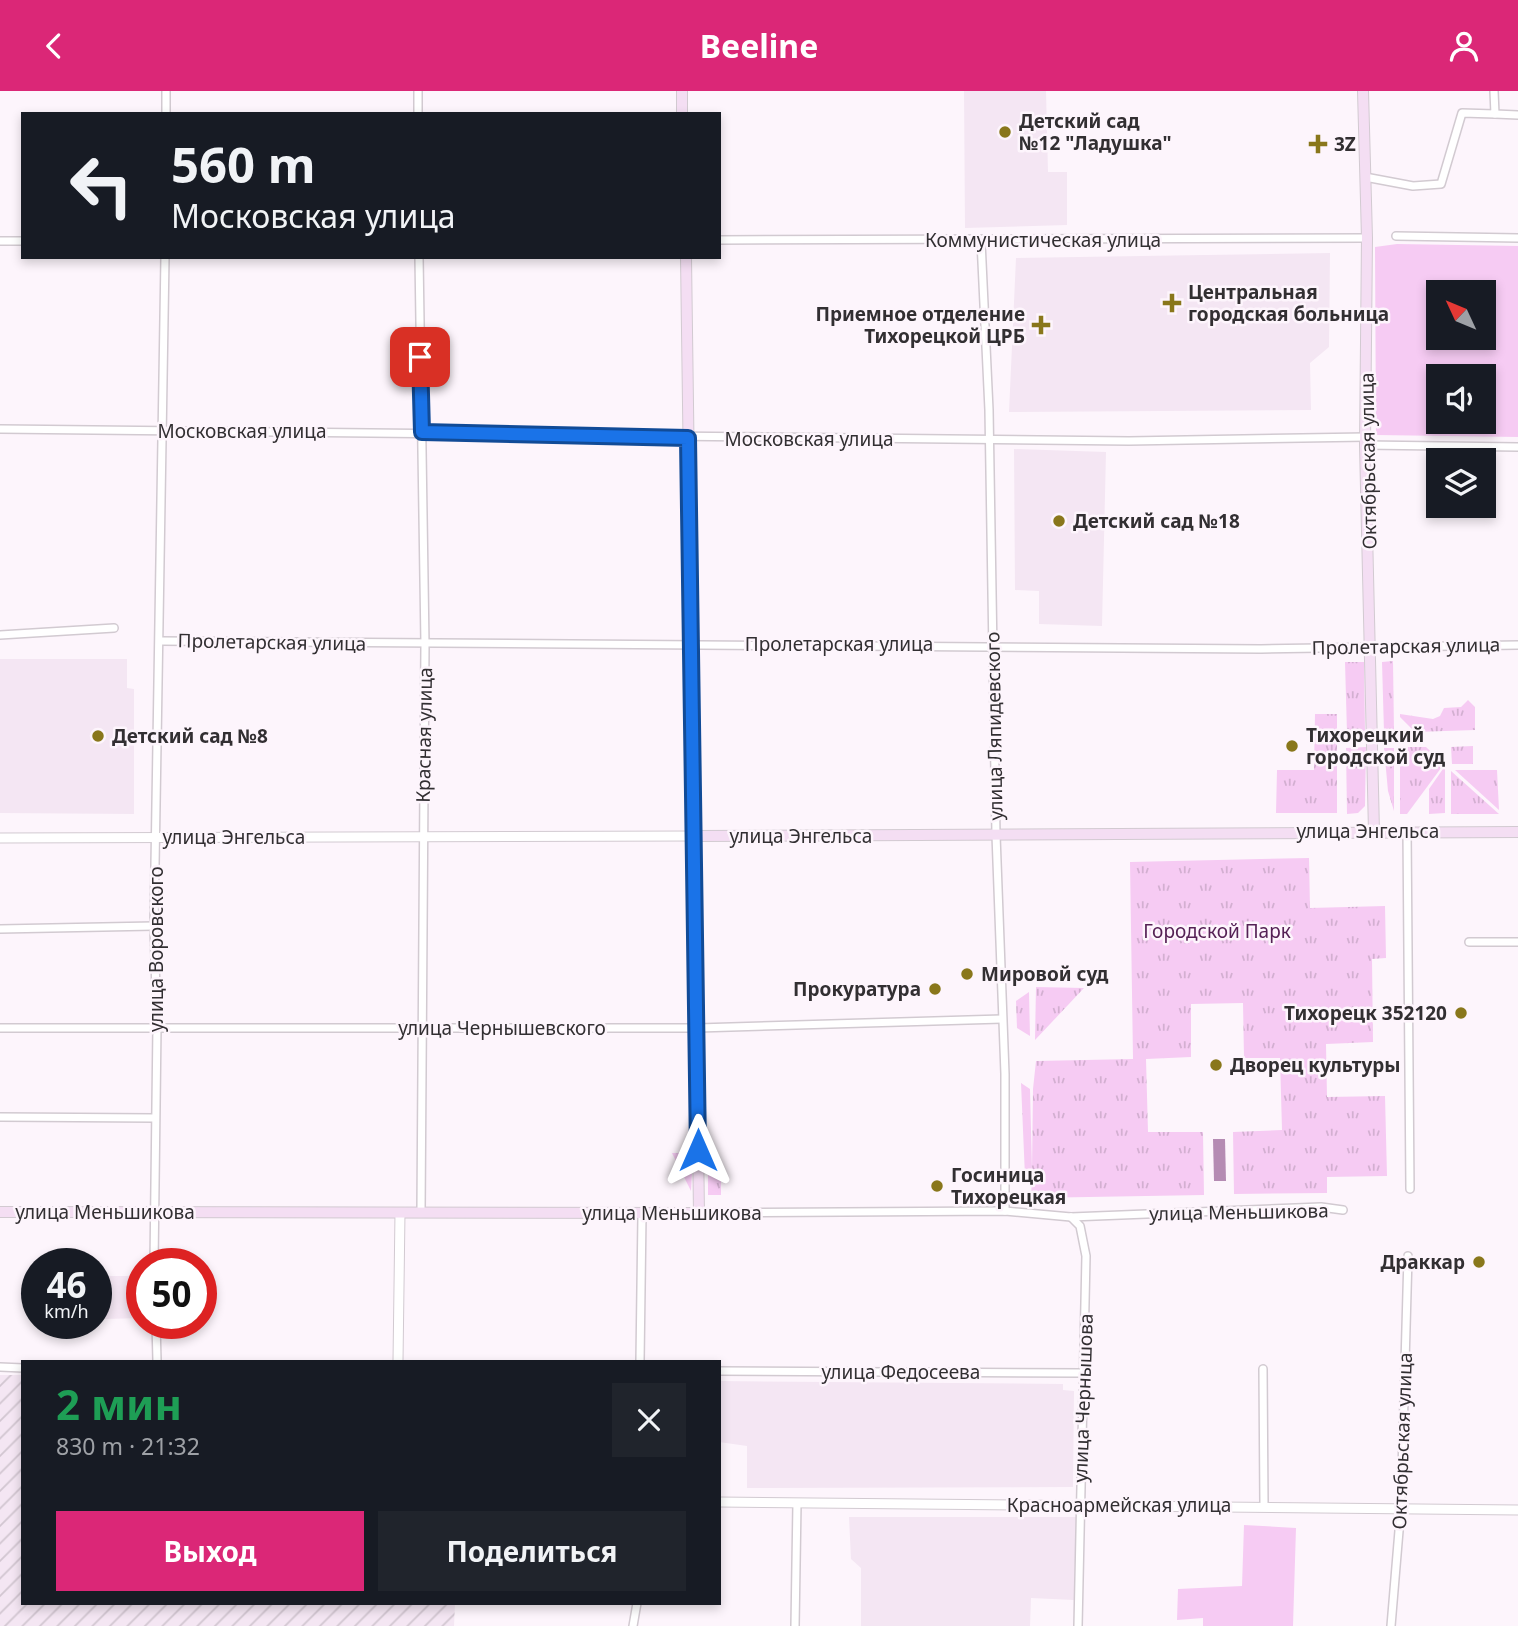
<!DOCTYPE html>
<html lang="ru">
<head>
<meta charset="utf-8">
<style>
  :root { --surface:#171b24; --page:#20242c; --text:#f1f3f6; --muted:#9ea1a6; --accent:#db2777 }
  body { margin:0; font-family:"Noto Sans",sans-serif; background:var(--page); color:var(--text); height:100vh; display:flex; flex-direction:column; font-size:26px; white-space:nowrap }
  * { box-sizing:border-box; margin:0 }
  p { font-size:23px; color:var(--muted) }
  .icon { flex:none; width:38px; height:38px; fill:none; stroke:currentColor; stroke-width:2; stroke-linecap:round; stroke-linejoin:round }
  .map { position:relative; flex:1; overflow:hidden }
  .side { position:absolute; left:21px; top:1269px; width:700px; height:245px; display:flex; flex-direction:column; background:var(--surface); border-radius:0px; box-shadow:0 4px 10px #0003 }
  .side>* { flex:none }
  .guide { position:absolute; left:21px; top:21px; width:700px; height:147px; border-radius:0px; box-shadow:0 4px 10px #0003; background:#171b24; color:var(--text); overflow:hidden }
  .needle { width:46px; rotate:314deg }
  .fabs { position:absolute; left:1426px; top:189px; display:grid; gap:14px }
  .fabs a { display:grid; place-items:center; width:70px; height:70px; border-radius:0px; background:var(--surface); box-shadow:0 4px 10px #0003; font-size:35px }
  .speed { position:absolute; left:21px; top:1157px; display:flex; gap:14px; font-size:35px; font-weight:700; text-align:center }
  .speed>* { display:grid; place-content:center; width:91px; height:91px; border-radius:50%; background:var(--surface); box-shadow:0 4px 10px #0003; line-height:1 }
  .speed small { font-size:18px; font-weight:400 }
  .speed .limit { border:10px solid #d22; background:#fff; color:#111 }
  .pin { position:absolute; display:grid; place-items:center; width:60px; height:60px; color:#fff; margin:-30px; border-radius:14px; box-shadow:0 4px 10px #0006 }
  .me { position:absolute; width:77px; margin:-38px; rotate:0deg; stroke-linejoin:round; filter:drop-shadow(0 0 5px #0008) }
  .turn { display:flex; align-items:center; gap:24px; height:147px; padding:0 35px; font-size:32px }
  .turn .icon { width:91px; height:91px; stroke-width:2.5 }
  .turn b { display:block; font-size:49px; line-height:60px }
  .round { display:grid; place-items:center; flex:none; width:74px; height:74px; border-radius:0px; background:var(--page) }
  .overview { display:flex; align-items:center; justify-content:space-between; height:119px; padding:0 35px }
  h1 { font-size:42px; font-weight:700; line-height:52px; color:#1e9e55 }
  .primary-button { display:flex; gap:14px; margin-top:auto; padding:14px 35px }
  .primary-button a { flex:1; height:80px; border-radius:0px; background:var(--accent); color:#fff; font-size:28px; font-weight:700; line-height:80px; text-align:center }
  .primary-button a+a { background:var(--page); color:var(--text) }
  header { display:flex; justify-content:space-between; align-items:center; height:91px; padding:0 35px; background:var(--accent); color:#fff; font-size:32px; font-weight:700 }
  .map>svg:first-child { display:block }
</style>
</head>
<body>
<header><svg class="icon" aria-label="back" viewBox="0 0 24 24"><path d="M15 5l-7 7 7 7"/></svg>Beeline<svg class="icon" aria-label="person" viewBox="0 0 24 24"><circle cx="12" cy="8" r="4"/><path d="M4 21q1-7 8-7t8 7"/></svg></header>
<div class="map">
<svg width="1518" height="1535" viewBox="0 0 1518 1535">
  <defs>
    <pattern id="industrial-furrows" width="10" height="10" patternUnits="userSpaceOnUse" patternTransform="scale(1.75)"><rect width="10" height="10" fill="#f4e6f3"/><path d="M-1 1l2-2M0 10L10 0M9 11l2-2" fill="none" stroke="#d2c6d1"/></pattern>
    <pattern id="grass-tufts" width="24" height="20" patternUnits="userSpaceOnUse" patternTransform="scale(1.75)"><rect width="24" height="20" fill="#f6cbf3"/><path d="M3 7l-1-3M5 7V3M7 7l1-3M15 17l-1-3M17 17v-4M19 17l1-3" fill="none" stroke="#d3afd1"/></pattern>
  </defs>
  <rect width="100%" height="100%" fill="#fdf5fc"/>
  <g fill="#f4e6f3">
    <path d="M964,0h82l2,81h19v53l-102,3z"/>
    <path d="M1330,162l-1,94 -19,16 1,47 -302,2 7,-154z"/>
    <path d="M1014,358l92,3 -4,174 -63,-2v-33l-24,-1z"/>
    <path d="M0,568h127v29l7,1v125l-134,-1z"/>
    <path d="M104,1185h38v42l-37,1z"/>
    <path d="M719,1290l344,3v6l11,1 -1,96 -326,1v-42l-28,-4z"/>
    <path d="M849,1426h227l-2,83 -43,-2 -1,28h-169v-58l-10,-9z"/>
  </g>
  <path fill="url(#industrial-furrows)" d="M0,1284h23v228h432l-1,23h-454z"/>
  <g fill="url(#grass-tufts)">
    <path d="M1393,570l1,71h-10l-2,-70z"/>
    <path d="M1345,571h19l1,70 -18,1z"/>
    <path d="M1468,609l7,7v23l-60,2 -15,-15v-3l33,5 7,-3 4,-8 17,-1z"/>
    <path d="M1315,623h22v99h-61l1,-43h37z"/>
    <path d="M1473,655v18h-21l-1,-17z"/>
    <path d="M1366,656l-1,59 -7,7 -11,1 -1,-66z"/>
    <path d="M1400,656h26l18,17 -37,50h-7z"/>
    <path d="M1384,657h10v63l-6,-20z"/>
    <path d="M1445,675v47l-16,1v-25z"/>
    <path d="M1455,679h42l2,40z"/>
    <path d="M1451,680l48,43h-48z"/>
    <path d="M1309,767l1,50 75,-2 1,52 -14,1 1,83 -47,2 1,53 58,-1 2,80 -60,1v16l-93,1 -1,-62 49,-2 -2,-72h-36l-1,-55 -52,1v53l-45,2 2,73h55l1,63 -173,3 1,-21h-7l-4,-94 9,6 2,82 1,-82 3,-28 97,-2 -3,-197z"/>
    <path d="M1036,896l48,1 -49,52z"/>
    <path d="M1029,901l1,44 -13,-8 -1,-27z"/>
    <path d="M672,1062h14l7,4 -2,34z"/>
    <path d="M715,1066l6,6v32h-13v-27h6z"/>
  </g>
  <g fill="#f6cbf3" fill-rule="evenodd">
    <path d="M1397,153l121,2v191l-142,-2 -1,-188zM1484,201v46h-46v-46zM1438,285h46v46h-46z"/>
    <path d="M1244,1434l52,3 -3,98h-90v-8l-26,2 1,-31 64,-3z"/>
  </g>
  <path fill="#b58bb3" d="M1213,1048h12l1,42h-12z"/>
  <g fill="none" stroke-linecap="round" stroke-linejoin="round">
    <g stroke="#d2cad1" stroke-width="10">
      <g id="minor">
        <path d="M418,0v23"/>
        <path d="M166,23v-23"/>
        <path d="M1495,23l23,1"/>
        <path d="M1365,86l48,9 28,-2 21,-71 33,1 -1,-23"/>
        <path d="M1396,145l122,2"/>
        <path d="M719,149l648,-2"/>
        <path d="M0,150h23"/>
        <path d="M981,150l8,169 7,425 9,239v137"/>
        <path d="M419,166l6,387 -4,568"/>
        <path d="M0,338l1129,12 237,-4"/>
        <path d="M1365,354l153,2"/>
        <path d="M0,544l114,-7"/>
        <path d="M161,550l1100,8 257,-4"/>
        <path d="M1407,740l3,358"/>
        <path d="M0,838l154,-3"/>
        <path d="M1469,851h49"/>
        <path d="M0,937h698l304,-9"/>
        <path d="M0,1026l154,1"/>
        <path d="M699,1122l306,-2 66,6 250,-10 22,3"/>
        <path d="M1071,1126l9,9 6,30 -8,370"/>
        <path d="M154,1172l3,-237 -3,-100 11,-669"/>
        <path d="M156,1232l1,38"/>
        <path d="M640,1270l2,-146"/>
        <path d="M0,1276l23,1"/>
        <path d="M1263,1278l1,136"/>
        <path d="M719,1280l363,2"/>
        <path d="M633,1535l4,-23"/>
        <path d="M795,1535l2,-123"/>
        <path d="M1391,1535l10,-119 7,-251"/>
      </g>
    </g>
    <g stroke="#d2cad1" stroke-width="11">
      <g id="tertiary">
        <path d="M0,747l694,-2"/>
        <path d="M398,1270l2,-148"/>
        <path d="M719,1411l799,8"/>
      </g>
    </g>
    <g stroke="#d2cad1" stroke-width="12">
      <g id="secondary">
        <path d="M682,0v23"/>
        <path d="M1363,0l4,147 -2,207 9,387"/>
        <path d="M694,745l824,-4"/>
        <path d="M0,1121l699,1 -13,-956"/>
      </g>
    </g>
    <use href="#minor" stroke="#fff" stroke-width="7"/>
    <use href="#tertiary" stroke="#fff" stroke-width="9"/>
    <use href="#secondary" stroke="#f4def3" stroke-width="10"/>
  </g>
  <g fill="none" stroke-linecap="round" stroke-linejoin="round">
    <g stroke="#114b97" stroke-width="18">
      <path id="route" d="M420,266l2,75 266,6 10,712"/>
    </g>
    <use href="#route" stroke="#1a73e8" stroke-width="12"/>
  </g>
  <g fill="#89771b" stroke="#fdf5fc" stroke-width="2.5">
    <circle cx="1005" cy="41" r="7"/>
    <path d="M1314.5 42.5h7v7h7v7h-7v7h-7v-7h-7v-7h7z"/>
    <path d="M1168.5 201.5h7v7h7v7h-7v7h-7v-7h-7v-7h7z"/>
    <path d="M1037.5 223.5h7v7h7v7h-7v7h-7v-7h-7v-7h7z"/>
    <circle cx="1059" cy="430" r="7"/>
    <circle cx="98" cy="645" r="7"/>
    <circle cx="1292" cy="655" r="7"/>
    <circle cx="967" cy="883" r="7"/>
    <circle cx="935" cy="898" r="7"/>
    <circle cx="1461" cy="922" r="7"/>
    <circle cx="1216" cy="974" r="7"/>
    <circle cx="937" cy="1095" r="7"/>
    <circle cx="1479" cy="1171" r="7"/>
  </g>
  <g text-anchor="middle" stroke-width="5" stroke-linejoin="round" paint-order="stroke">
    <g font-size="19" font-weight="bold" fill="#322f32" stroke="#fdf5fc" text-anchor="start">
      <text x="1019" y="37">Детский сад<tspan x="1019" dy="22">№12 "Ладушка"</tspan></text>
      <text x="1334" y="60">3Z</text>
      <text x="1188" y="208">Центральная<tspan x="1188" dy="22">городская больница</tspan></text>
      <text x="1025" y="230" text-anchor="end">Приемное отделение<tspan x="1025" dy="22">Тихорецкой ЦРБ</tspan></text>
      <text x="1073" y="437">Детский сад №18</text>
      <text x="1306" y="651">Тихорецкий<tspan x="1306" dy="22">городской суд</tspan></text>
      <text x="112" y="652">Детский сад №8</text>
      <text x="981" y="890">Мировой суд</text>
      <text x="921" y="905" text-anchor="end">Прокуратура</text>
      <text x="1447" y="929" text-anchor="end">Тихорецк 352120</text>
      <text x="1230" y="981">Дворец культуры</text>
      <text x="951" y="1091">Госиница<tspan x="951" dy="22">Тихорецкая</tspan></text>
      <text x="1465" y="1178" text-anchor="end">Драккар</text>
    </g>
    <g font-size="19" fill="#322f32" stroke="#fdf5fc">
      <text x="1043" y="156">Коммунистическая улица</text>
      <text x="242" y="347">Московская улица</text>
      <text x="809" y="355">Московская улица</text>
      <text transform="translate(1368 370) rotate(-91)" y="7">Октябрьская улица</text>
      <text transform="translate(272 551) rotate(1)" y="7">Пролетарская улица</text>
      <text x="839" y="560">Пролетарская улица</text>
      <text transform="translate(1406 555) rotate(-1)" y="7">Пролетарская улица</text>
      <text transform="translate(994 635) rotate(-91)" y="7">улица Ляпидевского</text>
      <text transform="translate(424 644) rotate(-89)" y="7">Красная улица</text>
      <text x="1368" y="747">улица Энгельса</text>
      <text x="801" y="752">улица Энгельса</text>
      <text x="234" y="753">улица Энгельса</text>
      <text transform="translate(156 858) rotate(-90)" y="7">улица Воровского</text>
      <text x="502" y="944">улица Чернышевского</text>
      <text x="105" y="1128">улица Меньшикова</text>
      <text transform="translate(1239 1121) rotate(-1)" y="7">улица Меньшикова</text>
      <text x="672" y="1129">улица Меньшикова</text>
      <text x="901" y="1288">улица Федосеева</text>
      <text transform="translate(1083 1307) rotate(-88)" y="7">улица Чернышова</text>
      <text transform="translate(1402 1350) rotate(-88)" y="7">Октябрьская улица</text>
      <text x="1119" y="1421">Красноармейская улица</text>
    </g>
    <g font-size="19" fill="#552155" stroke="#fdf5fc">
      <text x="1217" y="847">Городской Парк</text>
    </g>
  </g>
</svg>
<div class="fabs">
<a><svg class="needle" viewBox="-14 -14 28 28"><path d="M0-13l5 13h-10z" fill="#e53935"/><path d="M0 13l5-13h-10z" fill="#9ea1a6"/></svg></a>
<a><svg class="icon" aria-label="sound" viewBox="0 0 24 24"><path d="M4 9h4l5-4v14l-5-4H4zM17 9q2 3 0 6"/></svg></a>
<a><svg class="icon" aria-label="layers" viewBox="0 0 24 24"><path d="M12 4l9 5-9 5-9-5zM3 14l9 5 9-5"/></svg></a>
</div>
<div class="speed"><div>46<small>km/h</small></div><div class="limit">50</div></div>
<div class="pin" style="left:420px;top:266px;background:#d93025"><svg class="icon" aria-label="arrive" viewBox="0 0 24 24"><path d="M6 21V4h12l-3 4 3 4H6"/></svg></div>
<svg class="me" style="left:698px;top:1059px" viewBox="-20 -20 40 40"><path d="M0-17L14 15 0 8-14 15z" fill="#1a73e8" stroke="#fff" stroke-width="4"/></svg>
<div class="guide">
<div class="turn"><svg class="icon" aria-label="left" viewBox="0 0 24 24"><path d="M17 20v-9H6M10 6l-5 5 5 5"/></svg><div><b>560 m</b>Московская улица</div></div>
</div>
<section class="side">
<div class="overview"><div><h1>2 мин</h1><p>830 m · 21:32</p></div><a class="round"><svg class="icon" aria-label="close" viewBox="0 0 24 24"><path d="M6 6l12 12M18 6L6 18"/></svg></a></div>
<div class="primary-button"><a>Выход</a><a>Поделиться</a></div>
</section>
</div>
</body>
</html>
